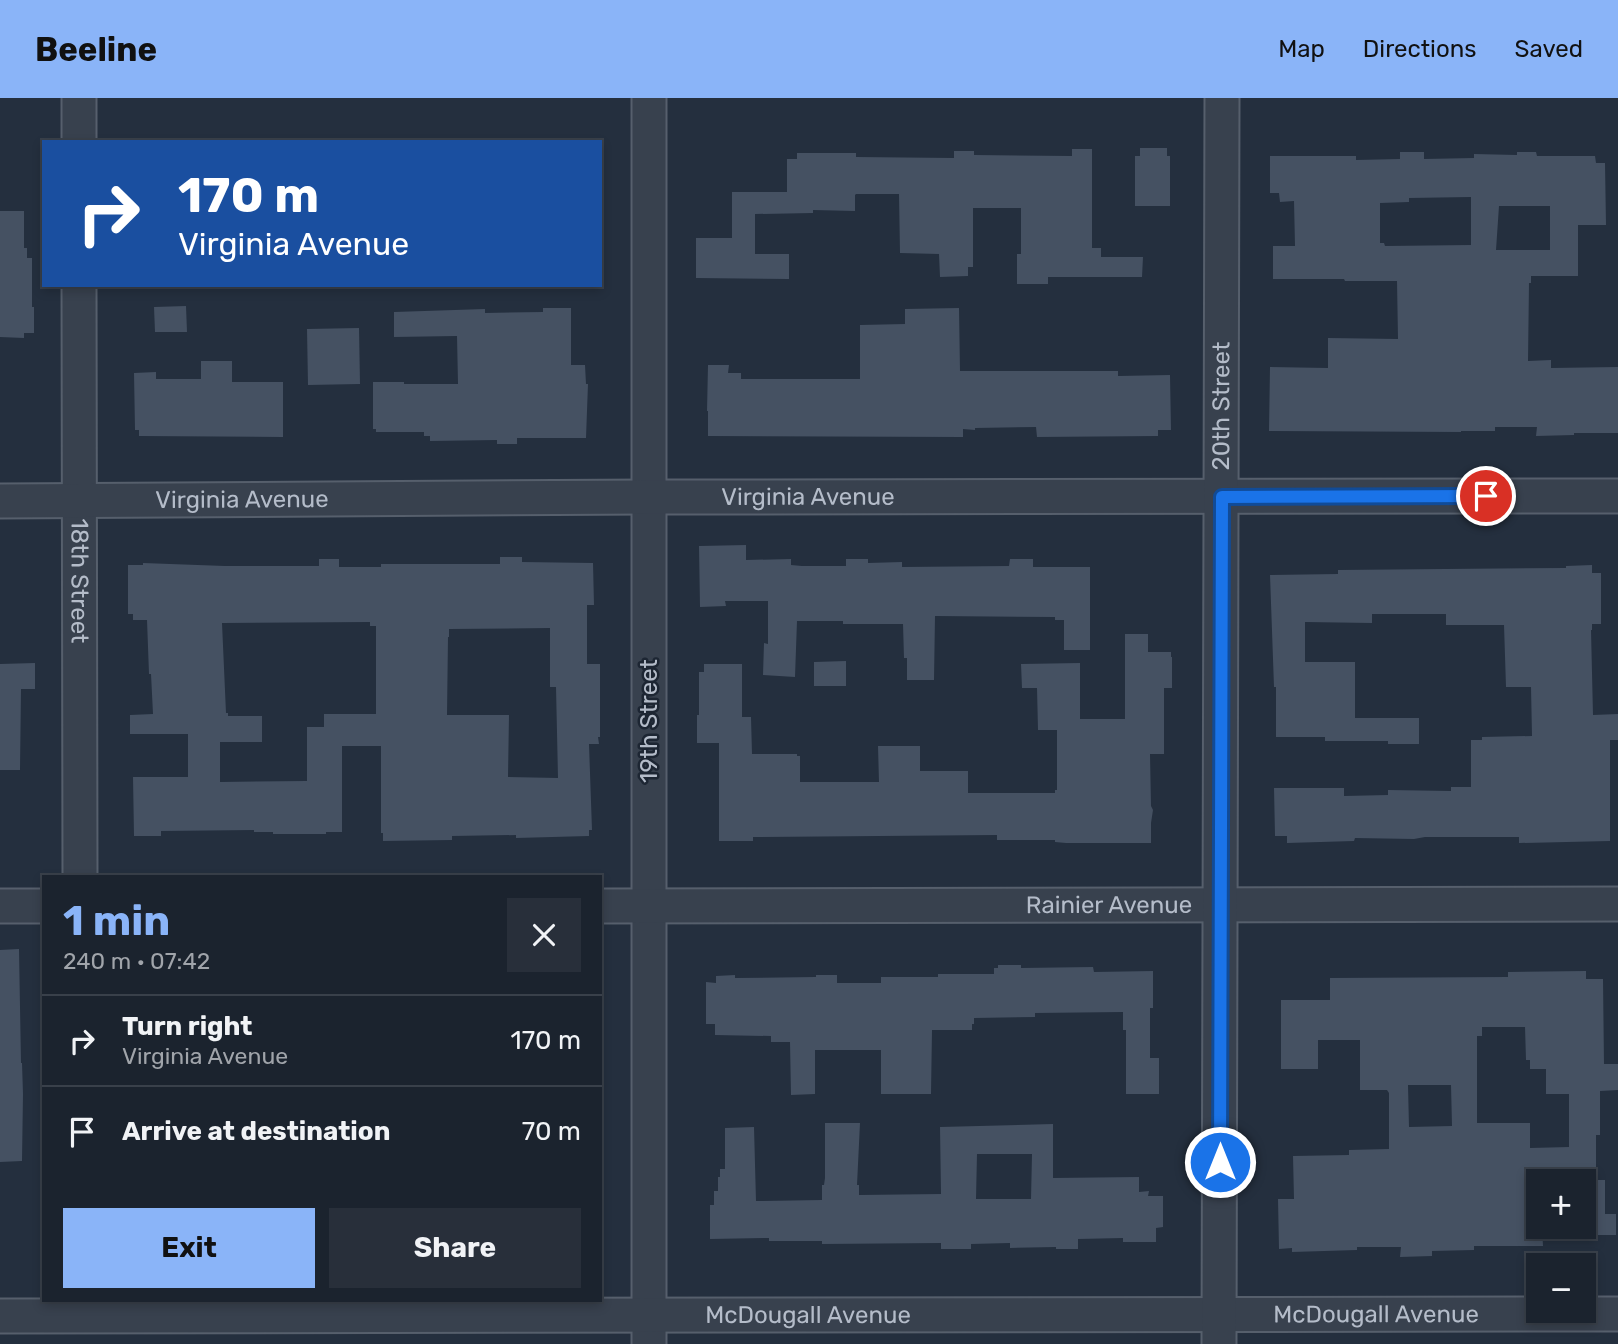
<!DOCTYPE html>
<html lang="en">
<head>
<meta charset="utf-8">
<style>
  :root { --surface:#1b232e; --page:#282f3a; --text:#f1f3f6; --muted:#a0a4aa; --line:#39404a; --accent:#8ab4f8 }
  body { margin:0; font-family:Rubik,sans-serif; background:var(--page); color:var(--text); height:100vh; display:flex; flex-direction:column; font-size:26px; white-space:nowrap }
  * { box-sizing:border-box; margin:0 }
  p { font-size:23px; color:var(--muted) }
  .icon { flex:none; width:38px; height:38px; fill:none; stroke:currentColor; stroke-width:2; stroke-linecap:round; stroke-linejoin:round }
  .map { position:relative; flex:1; overflow:hidden }
  .drawer { position:absolute; left:42px; top:777px; width:560px; height:427px; display:flex; flex-direction:column; background:var(--surface); border-radius:0px; box-shadow:0 4px 10px #0003,0 0 0 2px var(--line) }
  .drawer>* { flex:none }
  .banner { position:absolute; left:42px; top:42px; width:560px; height:147px; border-radius:0px; box-shadow:0 4px 10px #0003,0 0 0 2px var(--line); background:#1a4fa0; color:#fff; overflow:hidden }
  .controls { position:absolute; left:1526px; top:1071px; display:grid; gap:14px }
  .controls a { display:grid; place-items:center; width:70px; height:70px; border-radius:0px; background:var(--surface); box-shadow:0 4px 10px #0003,0 0 0 2px var(--line); font-size:35px }
  .pin { position:absolute; display:grid; place-items:center; width:60px; height:60px; color:#fff; margin:-30px; border:4px solid #fff; border-radius:50%; box-shadow:0 2px 7px #0007 }
  .me { position:absolute; width:77px; margin:-38px; rotate:0deg; stroke-linejoin:round; filter:drop-shadow(0 0 5px #0008) }
  .turn { display:flex; align-items:center; gap:24px; height:147px; padding:0 21px; font-size:32px }
  .turn .icon { width:91px; height:91px; stroke-width:2.5 }
  .turn b { display:block; font-size:49px; line-height:60px }
  .round { display:grid; place-items:center; flex:none; width:74px; height:74px; border-radius:0px; background:var(--page) }
  .headline { display:flex; align-items:center; justify-content:space-between; height:119px; padding:0 21px }
  h1 { font-size:42px; font-weight:700; line-height:52px; color:var(--accent) }
  .button { display:flex; gap:14px; margin-top:auto; padding:14px 21px }
  .button a { flex:1; height:80px; border-radius:0px; background:var(--accent); color:#111; font-size:28px; font-weight:700; line-height:80px; text-align:center }
  .button a+a { background:var(--page); color:var(--text) }
  ul { padding:0; list-style:none }
  li { display:flex; align-items:center; gap:21px; height:91px; padding:0 21px; border-top:2px solid var(--line) }
  li div { flex:1 }
  li b { display:block; font-size:26px }
  li em { font-style:normal }
  header { display:flex; align-items:center; gap:42px; box-sizing:border-box; height:98px; padding:0 35px; background:var(--accent); color:#111 }
  header strong { font-size:33px }
  nav { display:flex; gap:38px; margin-inline-start:auto; font-size:24px }
  .map>svg:first-child { display:block }
</style>
</head>
<body>
<header>
<strong>Beeline</strong>
<nav><a>Map</a><a>Directions</a><a>Saved</a></nav>
</header>
<div class="map">
<svg width="1618" height="1246" viewBox="0 0 1618 1246">
  <rect width="100%" height="100%" fill="#242f3e"/>
  <g fill="#455162" fill-rule="evenodd">
    <path d="M1140,50h27v8h3v50h-35v-50h5z"/>
    <path d="M1072,51h20v99h9v9h42l-1,20h-94v7h-31v-30h4v-46h-48v59h-5v9l-28,1 -1,-23 -39,-1 -1,-59h-43l-1,1v16l-42,-1v3l-58,1v40h34v25l-93,-1v-40h36v-46h55v-33h10v-6h59v4l98,1v-7h20v4l98,1z"/>
    <path d="M1400,54h24v7l50,-1v-4l43,1v-3h19l1,4h58l1,7h9l1,62h-28v51h-47v7h-2l-1,78 23,-1v8l67,-1v66h-44v2l-38,1 1,-9h-42v4h-34v1l-192,-1 1,-64 58,1v-30l70,1 -1,-58h-52l-1,-2h-71v-33h22l-1,-45 -14,1 -1,-9h-9v-37h86v4l44,-1zM1471,99v48l-86,1 -1,-3h-4v-40l29,-1v-4zM1499,108h51v44h-54z"/>
    <path d="M0,113h24v37h3v10h5v49h2v26h-10v5l-24,-1z"/>
    <path d="M186,208l1,26h-32l-1,-25z"/>
    <path d="M543,210h28v57h14l1,19h2l-2,54h-69v6h-20v-4l-67,1v-5h-6v-4h-48v-3h-3v-47h31v2h54l-1,-48 -63,1v-25l91,-3v4l58,-1z"/>
    <path d="M959,210l1,63h158v5l52,-1 1,55h-13v6l-121,1 -1,-10 -61,1v2l-12,-1v8l-255,-1v-25h-1l1,-46h21l-1,8h13v6h119v-54l45,-1v-15z"/>
    <path d="M359,230l1,56 -52,1 -1,-56z"/>
    <path d="M201,263h31v21h51v55l-144,-1v-6h-4l-1,-57 22,-1v7h45z"/>
    <path d="M746,447v15l45,-1v6l11,1h44v-7h22v4l34,-1v5l107,-1 1,-7h23v8h57v83h-26v-30h-9v-3l-120,-1 -1,64h-27v-22h-3l-1,-34h-60v-3h-46l-2,56 -32,-2 1,-32 4,1v-43h-43l1,5 -26,1 -1,-61z"/>
    <path d="M500,459h22v5l71,1 1,42h-7v59h13v73h-2l1,7h-10l3,86h-3v6l-73,2v-3l-64,1v4l-69,1v-8h-2v-87h-39v86h-16v2h-53v-2h-19v-2l-93,1v5h-27l-1,-59h55v-43h-58v-19l23,-1 -2,-40h-2l-2,-54h-14v-6h-5v-49h15v-2l82,3h94v-7h20v8h42v-3h119zM370,524v4h6v88h-52v13h-17v54l-87,1v-40h42v-26h-34v-3h-2l-4,-90zM550,530v59h6l2,91 -50,-1 1,-62h-62l1,-78h1v-8z"/>
    <path d="M1592,467v8h9v51h-9v6h-1l2,85 25,-1v26h-8v101l-91,2v-6h-94l-11,2 -59,-1 -1,3 -67,2v-7h-12l-1,-48h70v8l44,-1v-5l63,1v-4h20v-47h11v-3l50,-1 -1,-49h-25l-2,-62h-58v-11h-74v9l-67,-1v40h50v56h64v26h-31v-3h-63v-4h-49v-50h-2l-4,-112 68,-1v-4l228,-2v-2z"/>
    <path d="M1125,536h23v18h23v5h1v31h-8v66h-14l1,52 2,4 -2,13v20h-85l-11,-1v-2h-58v-5l-244,2v4h-34v-98h-22v-28h2v-43h5v-8h38v53h9l1,37h45v2h3v26h79l-1,-36h42v25h48v22h87v-3h2v-60h-19l-1,-42h-15l-1,-24 59,-1v56h45z"/>
    <path d="M846,563v25h-32v-24z"/>
    <path d="M35,565v26h-14l-1,81h-20v-106z"/>
    <path d="M19,851l2,114h1l1,31 -1,67 -22,1v-212z"/>
    <path d="M998,867h23v3l72,-1 1,5 59,-1v37h-3v50h9v36h-33v-64h-3v-18l-88,1v4l-61,1v6h-2v6h-40l-1,64h-50v-44h-66v44l-24,1 -1,-53h-19v-6l-56,-1v-11h-9v-42l10,1v-7l19,-1v3l81,-1v-2h21v8h44v-6h57v-3h56v-6h4z"/>
    <path d="M1586,873v8h17l1,85h14v26l-18,1v44h-4v45h9v34h11v21h-32v-54h-46v46h4l1,19h-69v4l-42,1v5l-32,1 1,-10h-44v3l-65,2v-4l-13,1 -1,-50h16l-1,-43 56,-1v-5l40,-1v-56l-2,-3h-27v-50h-42v29h-37v-69h49v-22l178,-1v-5zM1482,929h43l1,33h4v9h16v25h23v53l-39,1v-25h-53v-87h5zM1408,987h43l1,41 -43,1z"/>
    <path d="M825,1025h35l-3,62h2v10l82,-1 -1,-67 113,-3v54l86,-1v15l10,-1 -1,5h15v31l-7,1v14h-33v-4l-45,1v10h-22v-2l-46,1v-5l-39,1v5h-30v-6l-119,1v-3h-53v-3l-59,1v-34h4v-14h4v-14h2v-8h5v-41l29,-1 2,74 66,-1v-15h2l1,-7zM977,1056h55l-1,45h-55z"/>
  </g>
  <g fill="none" stroke-linecap="round" stroke-linejoin="round">
    <g stroke="#565f6c" stroke-width="37">
      <g id="minor">
        <path d="M79,0v44"/>
        <path d="M649,0v1246"/>
        <path id="s1" d="M79,187l1,592"/>
        <path id="s2" d="M0,403l648,-4 970,-1"/>
        <path d="M0,808h44"/>
        <path id="s3" d="M600,808l1018,-2"/>
        <path id="s4" d="M0,1218l1618,-2"/>
        <path id="s5" d="M1219,1246l3,-1246"/>
      </g>
    </g>
    <use href="#minor" stroke="#38414e" stroke-width="33"/>
  </g>
  <g fill="none" stroke-linecap="round" stroke-linejoin="round">
    <g stroke="#114b97" stroke-width="18">
      <path id="route" d="M1220,1064l2,-665 264,-1"/>
    </g>
    <use href="#route" stroke="#1a73e8" stroke-width="12"/>
  </g>
  <g text-anchor="middle" stroke-width="5" stroke-linejoin="round" paint-order="stroke">
    <g font-size="24" fill="#b4bcc9" stroke="#1d2633">
      <text dy="8" stroke="none"><textPath href="#s5" startOffset="938">20th Street</textPath></text>
      <text dy="8" stroke="none"><textPath href="#s2" startOffset="808">Virginia Avenue</textPath></text>
      <text dy="8" stroke="none"><textPath href="#s2" startOffset="242">Virginia Avenue</textPath></text>
      <text dy="8" stroke="none"><textPath href="#s1" startOffset="296">18th Street</textPath></text>
      <text transform="translate(649 623) rotate(-90)" y="8">19th Street</text>
      <text dy="8" stroke="none"><textPath href="#s3" startOffset="509">Rainier Avenue</textPath></text>
      <text dy="8" stroke="none"><textPath href="#s4" startOffset="1376">McDougall Avenue</textPath></text>
      <text dy="8" stroke="none"><textPath href="#s4" startOffset="808">McDougall Avenue</textPath></text>
    </g>
  </g>
</svg>
<div class="controls">
<a>+</a>
<a>−</a>
</div>
<div class="pin" style="left:1486px;top:398px;background:#d93025"><svg class="icon" aria-label="arrive" viewBox="0 0 24 24"><path d="M6 21V4h12l-3 4 3 4H6"/></svg></div>
<svg class="me" style="left:1220px;top:1064px" viewBox="-20 -20 40 40"><circle r="17" fill="#1a73e8" stroke="#fff" stroke-width="3"/><path d="M0-11L8 9 0 5-8 9z" fill="#fff"/></svg>
<div class="banner">
<div class="turn"><svg class="icon" aria-label="right" viewBox="0 0 24 24"><path d="M7 20v-9h11M14 6l5 5-5 5"/></svg><div><b>170 m</b>Virginia Avenue</div></div>
</div>
<section class="drawer">
<div class="headline"><div><h1>1 min</h1><p>240 m · 07:42</p></div><a class="round"><svg class="icon" aria-label="close" viewBox="0 0 24 24"><path d="M6 6l12 12M18 6L6 18"/></svg></a></div>
<ul>
<li><svg class="icon" aria-label="right" viewBox="0 0 24 24"><path d="M7 20v-9h11M14 6l5 5-5 5"/></svg><div><b>Turn right</b><p>Virginia Avenue</p></div><em>170 m</em></li>
<li><svg class="icon" aria-label="arrive" viewBox="0 0 24 24"><path d="M6 21V4h12l-3 4 3 4H6"/></svg><div><b>Arrive at destination</b></div><em>70 m</em></li>
</ul>
<div class="button"><a>Exit</a><a>Share</a></div>
</section>
</div>
</body>
</html>
